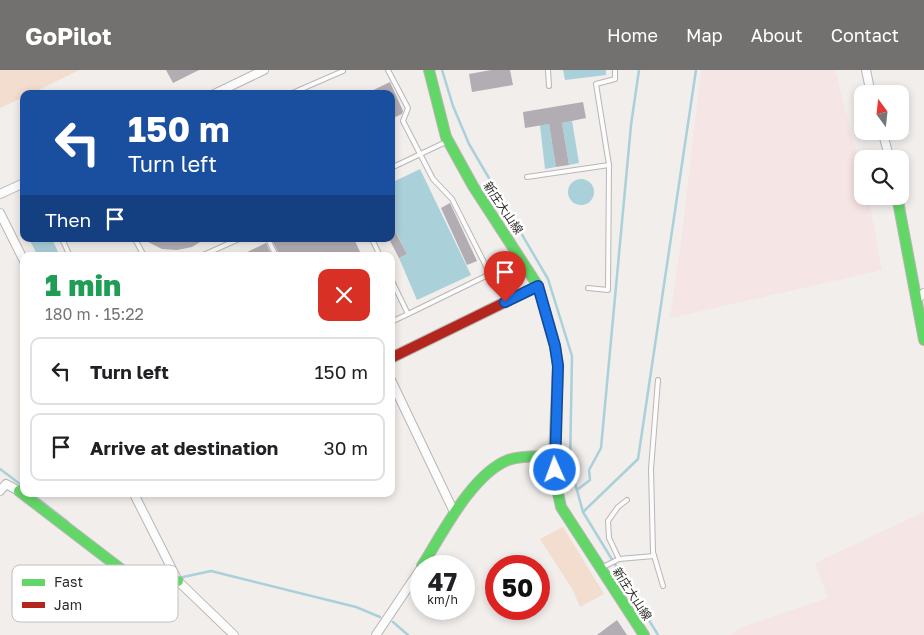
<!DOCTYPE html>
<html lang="en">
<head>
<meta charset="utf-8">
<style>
  :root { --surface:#fff; --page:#f6f6f6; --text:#202124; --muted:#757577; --line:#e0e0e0; --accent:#73716f }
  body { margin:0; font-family:"Golos Text","Noto Sans JP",sans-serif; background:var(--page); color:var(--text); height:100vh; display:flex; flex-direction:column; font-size:19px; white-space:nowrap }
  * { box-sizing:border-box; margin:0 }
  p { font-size:16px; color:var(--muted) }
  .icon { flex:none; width:28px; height:28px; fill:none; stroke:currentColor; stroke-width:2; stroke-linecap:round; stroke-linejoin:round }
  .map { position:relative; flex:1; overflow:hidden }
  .side { position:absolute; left:20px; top:182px; width:375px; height:245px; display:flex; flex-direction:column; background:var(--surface); border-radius:10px; box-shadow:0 2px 8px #0003 }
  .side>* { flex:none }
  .banner { position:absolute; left:20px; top:20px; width:375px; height:152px; border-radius:10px; box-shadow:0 2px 8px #0003; background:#1a4fa0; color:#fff; overflow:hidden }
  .needle { width:32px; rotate:345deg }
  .buttons { position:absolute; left:854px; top:15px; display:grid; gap:10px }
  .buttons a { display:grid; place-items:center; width:55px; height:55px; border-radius:10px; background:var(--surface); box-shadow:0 2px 8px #0003; font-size:25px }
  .speed { position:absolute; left:410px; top:485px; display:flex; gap:10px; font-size:25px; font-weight:700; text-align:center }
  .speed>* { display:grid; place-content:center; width:65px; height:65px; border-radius:50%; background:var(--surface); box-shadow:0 2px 8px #0003; line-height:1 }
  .speed small { font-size:12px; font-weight:400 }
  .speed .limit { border:8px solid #d22; background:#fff; color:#111 }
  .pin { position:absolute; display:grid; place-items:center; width:42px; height:42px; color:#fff; margin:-51px -21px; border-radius:50% 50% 50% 0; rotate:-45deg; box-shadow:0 0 5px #0007 }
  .pin .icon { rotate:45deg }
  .me { position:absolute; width:55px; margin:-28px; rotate:358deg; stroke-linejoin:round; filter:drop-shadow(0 0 4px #0008) }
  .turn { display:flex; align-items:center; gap:18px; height:105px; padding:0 25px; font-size:22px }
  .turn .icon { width:65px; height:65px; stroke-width:2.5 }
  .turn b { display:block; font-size:35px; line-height:42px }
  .then { display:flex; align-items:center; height:48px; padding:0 25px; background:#0003; gap:10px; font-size:19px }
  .round { display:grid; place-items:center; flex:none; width:52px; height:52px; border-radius:10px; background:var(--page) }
  .head { display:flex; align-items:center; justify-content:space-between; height:85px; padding:0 25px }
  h1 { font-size:30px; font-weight:800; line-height:38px; color:#1e9e55 }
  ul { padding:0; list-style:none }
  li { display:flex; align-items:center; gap:15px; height:68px; margin:0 10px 8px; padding:0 15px; border:2px solid var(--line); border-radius:10px }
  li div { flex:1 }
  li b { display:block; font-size:19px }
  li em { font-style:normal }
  header { display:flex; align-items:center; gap:30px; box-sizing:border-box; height:70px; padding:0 25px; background:var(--accent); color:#fff }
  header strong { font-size:24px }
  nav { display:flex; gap:28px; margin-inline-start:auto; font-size:18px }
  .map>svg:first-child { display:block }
</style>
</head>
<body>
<header>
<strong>GoPilot</strong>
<nav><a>Home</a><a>Map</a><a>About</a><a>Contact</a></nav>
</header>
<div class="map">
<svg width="924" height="565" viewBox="0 0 924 565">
  <rect width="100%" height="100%" fill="#f1eeec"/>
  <g fill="#f5e5e4">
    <path d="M701,0h134l27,105v21h6l14,74 -212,48 11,-75z"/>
    <path d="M924,442v123h-194l12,-8 86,-29 -13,-35z"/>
  </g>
  <g fill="#f2ddcf">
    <path d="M0,0h79l-49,24h-6v3l-24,11z"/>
    <path d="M563,457l41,67 -24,13 -7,-17 -33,-51z"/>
  </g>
  <g fill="#aad0da">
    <path d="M563,0h43v5l-41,5z"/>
    <path d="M572,51l7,42 -10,2 -7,-42z"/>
    <path d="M549,54l7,43 -11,2 -5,-44z"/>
    <path d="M420,99l51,106 -54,25 -18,-42 8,-4 -10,-20 -6,2v-53z"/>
    <circle cx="581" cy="122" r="13"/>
    <path d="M29,169h23l7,15 -5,2h-16z"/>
  </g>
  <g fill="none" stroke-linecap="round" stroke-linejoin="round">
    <g stroke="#aad0da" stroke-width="2.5">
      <path d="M442,0l11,36 16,38 79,135 24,77 -2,109 13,47 75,123"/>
      <path d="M0,399l24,18"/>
      <path d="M577,420l13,-10 -1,-10 12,-22 30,-323 8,-55"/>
      <path d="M32,424l36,28"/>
      <path d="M583,442l55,-53 58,-389"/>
      <path d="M183,507l28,-6 145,36 24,10"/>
      <path d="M393,552l15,13"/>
    </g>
  </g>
  <g fill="#b2adb2">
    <path d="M166,0h33l-26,13z"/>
    <path d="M491,0h19l3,15 -41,7 -3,-18z"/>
    <path d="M390,12l13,29 -1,3 -11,5v-25h-26z"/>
    <path d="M583,32l3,16 -24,5 7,42 -13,2 -7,-43 -24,4 -2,-16z"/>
    <path d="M450,133l27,58 -10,4 -26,-57z"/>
    <path d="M396,163l11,21 -8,4 -10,-19z"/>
    <path d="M142,169h63l-13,8 -15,3 -15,-1z"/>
    <path d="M274,169h80l8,17h-82l-8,-16z"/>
    <path d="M266,173l6,13h-33z"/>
    <path d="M617,550l10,15h-30z"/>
  </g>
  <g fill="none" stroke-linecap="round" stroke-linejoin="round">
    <g stroke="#b9b6b5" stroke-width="6">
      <g id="lane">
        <path d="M388,0l20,38 -5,13 30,58 19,20 38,75 -82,40 -17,-35"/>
        <path d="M548,0l1,16"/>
        <path d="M290,24l53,-23"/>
        <path d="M391,98l57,-27"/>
        <path d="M527,107l82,-12 -13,-81 19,-5v-9"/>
        <path d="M62,169l8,17"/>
        <path d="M135,169l9,17"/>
        <path d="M268,169l8,17"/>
        <path d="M372,169l8,17"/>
        <path d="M201,186l38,-17"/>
        <path d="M588,218l20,2 1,-125"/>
        <path d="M391,252l17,-8"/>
        <path d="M658,310l-7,89 2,83 10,34"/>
        <path d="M619,489l35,-3"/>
        <path d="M603,497l16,-8 -10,-21 -1,-17 10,-14 9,-7"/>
      </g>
    </g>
    <g stroke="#b9b6b5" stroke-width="10">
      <g id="street">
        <path d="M866,0l5,24"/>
        <path d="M214,24l50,-24"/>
        <path d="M882,61l8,28"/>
        <path d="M0,124l24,-11"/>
        <path d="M0,143l24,48"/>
        <path d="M916,231l8,-8"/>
        <path d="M391,310l64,134"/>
        <path d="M0,421l6,-7 13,7 3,-1"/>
        <path d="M134,424l44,87 56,54"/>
        <path d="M376,565l45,-67"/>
      </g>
    </g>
    <g stroke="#b9b6b5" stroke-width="12">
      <g id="fast">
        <path d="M429,0l17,67 27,49 65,100 17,60 3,20 -4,90 2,28 5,23 83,128"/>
        <path d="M897,126l27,144"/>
        <path d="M19,421l124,95 35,-5"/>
        <path d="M422,496c20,-32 50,-92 86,-106 14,-5 31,-3 46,-4"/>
      </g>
    </g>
    <g stroke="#b9b6b5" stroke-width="12">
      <path id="jam" d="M391,288l147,-72"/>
    </g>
    <use href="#lane" stroke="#fdfcfc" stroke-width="4"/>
    <use href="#street" stroke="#fdfcfc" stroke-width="8"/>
    <use href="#fast" stroke="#63d668" stroke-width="10"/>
    <use href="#jam" stroke="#b3261e" stroke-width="10"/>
  </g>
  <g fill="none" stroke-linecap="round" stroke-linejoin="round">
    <g stroke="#114b97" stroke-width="12">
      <path id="route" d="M505,232l33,-16 17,60 3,20 -3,104"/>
    </g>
    <use href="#route" stroke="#1a73e8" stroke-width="9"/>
  </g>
  <g text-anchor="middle" stroke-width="5" stroke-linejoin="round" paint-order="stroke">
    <g font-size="12" fill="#2f2d2b" stroke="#fff">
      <text transform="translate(503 138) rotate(56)" y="4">新庄大山線</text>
      <text transform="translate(632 524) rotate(57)" y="4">新庄大山線</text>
    </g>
  </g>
  <rect x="12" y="495" width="166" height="57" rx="8" fill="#fff" stroke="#c1c0bf" stroke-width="1"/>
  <rect x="22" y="509" width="23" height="7" fill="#63d668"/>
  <rect x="22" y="532" width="23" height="6" fill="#b3261e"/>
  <g font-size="14" fill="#2f2d2b">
    <text x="54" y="517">Fast</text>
    <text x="54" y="540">Jam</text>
  </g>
</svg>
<div class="buttons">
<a><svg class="needle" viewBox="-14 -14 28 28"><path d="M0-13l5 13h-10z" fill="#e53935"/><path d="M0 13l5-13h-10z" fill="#757577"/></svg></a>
<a><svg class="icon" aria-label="search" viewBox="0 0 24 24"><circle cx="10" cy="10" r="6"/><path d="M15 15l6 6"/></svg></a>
</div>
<div class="speed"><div>47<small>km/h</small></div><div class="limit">50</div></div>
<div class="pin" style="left:505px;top:232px;background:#d93025"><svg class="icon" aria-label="arrive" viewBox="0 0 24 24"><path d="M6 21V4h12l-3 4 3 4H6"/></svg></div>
<svg class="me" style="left:555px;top:400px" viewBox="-20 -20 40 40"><circle r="17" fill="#1a73e8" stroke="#fff" stroke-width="3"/><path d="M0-11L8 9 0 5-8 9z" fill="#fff"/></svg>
<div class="banner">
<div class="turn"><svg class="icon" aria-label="left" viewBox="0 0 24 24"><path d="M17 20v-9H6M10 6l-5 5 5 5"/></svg><div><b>150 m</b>Turn left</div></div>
<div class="then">Then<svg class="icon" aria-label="arrive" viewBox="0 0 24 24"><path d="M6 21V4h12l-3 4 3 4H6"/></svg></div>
</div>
<section class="side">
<div class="head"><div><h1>1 min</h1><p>180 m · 15:22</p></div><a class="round" style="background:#d93025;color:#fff"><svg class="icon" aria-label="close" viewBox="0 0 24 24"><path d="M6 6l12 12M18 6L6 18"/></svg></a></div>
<ul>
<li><svg class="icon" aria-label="left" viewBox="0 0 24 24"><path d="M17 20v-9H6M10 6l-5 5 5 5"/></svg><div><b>Turn left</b></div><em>150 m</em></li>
<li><svg class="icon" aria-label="arrive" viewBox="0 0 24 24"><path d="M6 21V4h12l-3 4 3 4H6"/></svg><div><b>Arrive at destination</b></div><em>30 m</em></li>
</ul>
</section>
</div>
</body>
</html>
